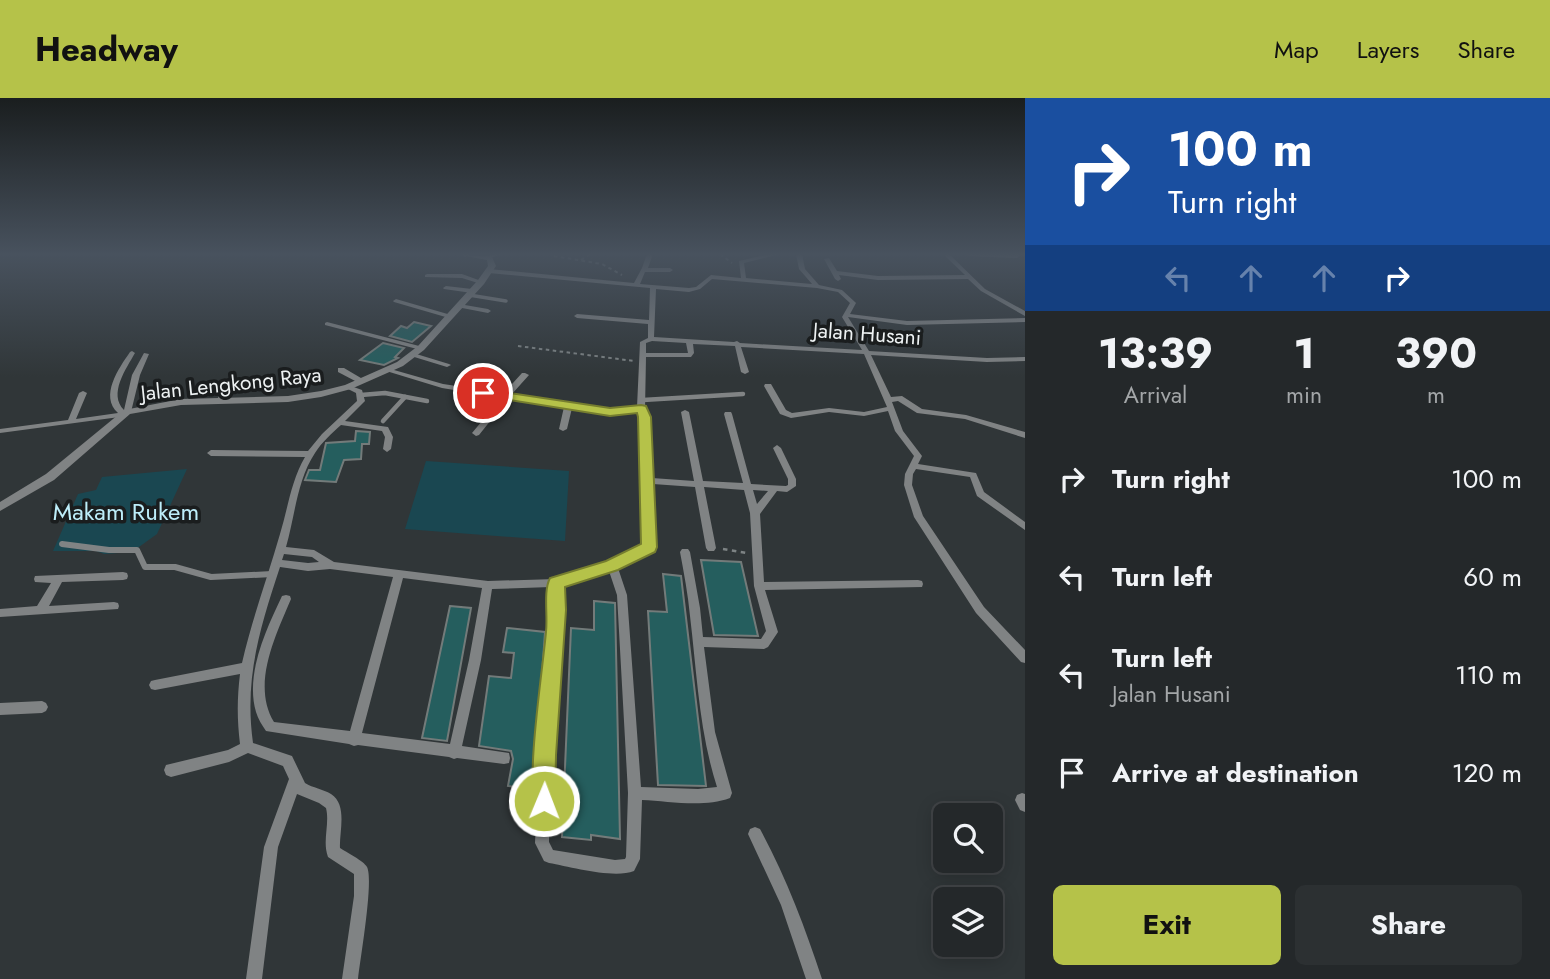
<!DOCTYPE html>
<html lang="en">
<head>
<meta charset="utf-8">
<style>
  :root { --surface:#24282a; --page:#2c3032; --text:#f1f3f6; --muted:#a3a6a8; --line:#414447; --accent:#b5c249 }
  body { margin:0; font-family:Jost,sans-serif; background:var(--page); color:var(--text); height:100vh; display:flex; flex-direction:column; font-size:26px; white-space:nowrap }
  * { box-sizing:border-box; margin:0 }
  p { font-size:23px; color:var(--muted) }
  .icon { flex:none; width:38px; height:38px; fill:none; stroke:currentColor; stroke-width:2; stroke-linecap:round; stroke-linejoin:round }
  .map { position:relative; flex:1; overflow:hidden }
  .drawer { display:flex; flex-direction:column; background:var(--surface); width:525px }
  .drawer>* { flex:none }
  .top-card { background:#1a4fa0; color:#fff; overflow:hidden }
  .fabs { position:absolute; left:933px; top:705px; display:grid; gap:14px }
  .fabs a { display:grid; place-items:center; width:70px; height:70px; border-radius:10px; background:var(--surface); box-shadow:0 4px 18px #0003,0 0 0 2px var(--line); font-size:35px }
  .pin { position:absolute; display:grid; place-items:center; width:60px; height:60px; color:#fff; margin:-30px; border:4px solid #fff; border-radius:50%; box-shadow:0 2px 7px #0007 }
  .me { position:absolute; width:77px; margin:-38px; rotate:1deg; stroke-linejoin:round; filter:drop-shadow(0 0 5px #0008) }
  .turn { display:flex; align-items:center; gap:24px; height:147px; padding:0 28px; font-size:32px }
  .turn .icon { width:91px; height:91px; stroke-width:2.5 }
  .turn b { display:block; font-size:49px; line-height:60px }
  .lanes { display:flex; align-items:center; height:66px; padding:0 28px; background:#0003; justify-content:center; gap:35px; direction:ltr }
  .lanes .off { opacity:.35 }
  .eta { display:flex; justify-content:space-evenly; align-items:center; height:119px; text-align:center }
  .eta b { font-size:42px; font-weight:700; line-height:49px }
  .primary-button { display:flex; gap:14px; margin-top:auto; padding:14px 28px }
  .primary-button a { flex:1; height:80px; border-radius:10px; background:var(--accent); color:#111; font-size:28px; font-weight:700; line-height:80px; text-align:center }
  .primary-button a+a { background:var(--page); color:var(--text) }
  ul { padding:0; list-style:none }
  li { display:flex; align-items:center; gap:21px; height:98px; padding:0 28px }
  li div { flex:1 }
  li b { display:block; font-size:26px }
  li em { font-style:normal }
  header { display:flex; align-items:center; gap:42px; box-sizing:border-box; height:98px; padding:0 35px; background:var(--accent); color:#111 }
  header strong { font-size:33px }
  nav { display:flex; gap:38px; margin-inline-start:auto; font-size:24px }
  main { display:flex; flex:1; min-height:0 }
  .map>svg:first-child { display:block }
</style>
</head>
<body>
<header>
<strong>Headway</strong>
<nav><a>Map</a><a>Layers</a><a>Share</a></nav>
</header>
<main>
<div class="map">
<svg width="1025" height="881" viewBox="0 0 1025 881">
  <rect width="100%" height="100%" fill="#303638"/>
  <g fill="#1a4751">
    <path d="M426,363l143,10 -4,70 -160,-12z"/>
    <path d="M187,371l-30,65 -25,18 -28,2 -8,-3h-43l25,-57 18,-4 6,-13z"/>
  </g>
  <g fill="#255e5e" stroke="#737b7a" stroke-width="2">
    <path d="M414,224l17,4 -19,16 -22,-6 11,-10 6,2z"/>
    <path d="M383,245l21,5 -9,9 3,1 -14,7 -24,-5z"/>
    <path d="M356,333l14,1 -1,12h-7l-1,15 -17,1 -8,22 -31,-2 4,-10h11l6,-27 29,-2z"/>
    <path d="M701,462l40,2 17,74 -44,-1z"/>
    <path d="M663,476l18,2 25,210 -48,-1 -10,-174 19,1z"/>
    <path d="M594,503l21,2 5,236 -29,-4v5l-29,-3 9,-209 23,2z"/>
    <path d="M450,508l21,2 -24,133 -25,-3z"/>
    <path d="M507,530l38,4 -11,157 -26,-3 5,-27 -2,-8 -32,-5 10,-70 22,2 3,-25 -11,-1z"/>
  </g>
  <g fill="none" stroke-linecap="round" stroke-linejoin="round">
    <g stroke="#7d8384" stroke-width="2" stroke-dasharray="3.5 3.5" stroke-linecap="butt">
      <path d="M720,156l12,9"/>
      <path d="M554,158l48,8 20,11"/>
      <path d="M581,162l9,-6"/>
      <path d="M518,248l116,15"/>
    </g>
    <path stroke="#7d8384" stroke-width="2.5" stroke-dasharray="4.5 4.5" stroke-linecap="butt" d="M723,451l24,4"/>
    <path stroke="#808384" stroke-width="3.5" d="M469,197l37,6"/>
    <g stroke="#808384" stroke-width="4.5">
      <path d="M361,297l24,-2 42,8"/>
      <path d="M643,302l100,-6"/>
      <path d="M383,323l22,-24"/>
    </g>
    <path stroke="#808384" stroke-width="6" d="M62,446l47,6h28l8,17h30l36,10 61,-3"/>
    <g fill="#808384" fill-rule="evenodd">
      <path d="M462,156h6v1l-3,2z"/>
      <path d="M493,156h11l-18,5 -3,-2z"/>
      <path d="M647,156h6l-5,14h22l3,2 -3,2h-25l-5,12 49,4 7,-1 15,-12 30,3 -2,-17 31,-7h10l-36,9 2,15 66,6 -13,-15 -3,-15h6l3,15 14,16 23,5 13,12 1,1 -6,11 57,7 118,-3v4l-118,3 -59,-8 21,34 118,7 38,-1v4l-38,1 -116,-7 20,42 11,-1 20,13 44,6 59,17v6l-60,-19 -48,-6 -19,-12 -6,1 11,29 19,25 -4,8 58,9 8,19 41,30v8l-48,-34 -7,-19 -54,-8 -3,5 -1,11 11,31 61,91 41,43v13l-4,-1 -45,-49 -62,-96 -10,-32 1,-11 9,-18 -19,-25 -7,-20 -24,5 -35,-4 -38,6 -11,-4 -16,-28 1,-2h6l15,26 6,3 37,-5 35,4 23,-5 -23,-53 -123,-7 8,25 -4,2 -4,-2 -6,-26 -42,-2 1,9 -3,4h-45l-1,52 4,8 3,61 42,3 -13,-69 4,-2 4,2 14,69 40,2 -19,-69 1,-2h6l1,2 19,70 35,2 2,-1v-6l-15,-31 4,-3 4,3 15,31v7l-9,6 -10,-1 -17,23 4,68 154,-2 4,1 1,3 -1,3 -157,3 13,42 -10,15 -4,2 -60,-2 11,85 17,61 -2,5c-27,10 -61,3 -88,2l-2,59 -6,12c-20,8 -63,-4 -85,-8l-5,-2 -9,-18 4,-88 13,-146 -1,-22 -59,2 -11,71 -19,86 47,7 1,5 -1,5 -5,1 -47,-6 -3,1 -5,-2 -91,-12 -4,1 -5,-2 -83,-13c-4,-6 -8,-12 -10,-19 -11,-38 10,-82 26,-116l4,-1 4,1 1,3c-15,36 -40,85 -17,123l76,9 43,-154 -63,-8 -22,2 -28,-4c-20,61 -36,111 -27,176l39,13 13,27c8,5 18,6 26,11 17,11 8,38 9,54 6,4 24,13 27,19 7,13 -7,93 -9,112h-16l12,-83v-22l-26,-17c-6,-16 2,-33 -2,-49l-7,-5 -22,-9 -19,53 -16,132h-16l18,-132 25,-68 -6,-13 -35,-13 -19,9 -58,15 -5,-2 -2,-5 2,-5 62,-15 12,-6c-3,-24 -3,-46 0,-70l-85,16 -4,-1 -2,-4 2,-4 4,-1 87,-17c10,-44 26,-87 38,-129 8,-26 11,-53 25,-77l-94,-1 -4,-3 4,-3 97,1 14,-17 35,-33 -1,-8 -12,-6 4,-2 14,5 3,11 -20,20 43,6 5,10 -2,12 -4,3 -4,-3 2,-12 -3,-6 -41,-6c-9,8 -19,17 -26,28 -18,27 -20,63 -29,94l28,3 20,12 154,19 68,-2 53,-16 34,-17 3,-3 -5,-126 -3,-5 -22,2 -44,-6 -5,21 -4,2 -4,-2 5,-22 -56,-9 -3,1 -7,-2 -3,18 -16,20 -3,1 -4,-3 15,-18 4,-19 -49,-8 -59,-18 4,-2 56,16 61,9 18,-20h3l4,2 -17,19 104,16 21,-3 3,-65 8,-4v-14l-71,-6 -3,-2 3,-2 72,6 1,-32 -161,-15 -3,-2 3,-2 145,14 8,-15zM712,181l105,9 21,4 12,11 -8,14 20,33 -122,-7 -3,-2 -3,1 -80,-5 2,-48 33,3 11,-3zM652,243l34,2 2,10h-42v-10zM653,386l42,3 11,61 2,3h6l2,-3 -12,-61 40,3 6,23 4,73 12,45 -5,8 -58,-2 -3,-29 -10,-56 -2,-3h-6l-2,3c4,21 8,43 10,64 7,58 9,115 27,171l-19,2 -57,-2 -14,-192 -9,-27 31,-16 7,-8zM753,392l15,1 -11,13zM284,456l28,3 7,5 -11,1 -26,-3zM609,473l8,24 11,198 -2,64 -1,2 -10,1 -62,-10 -4,-8 2,-87 11,-146 -1,-24zM403,480l79,10 -13,72 -19,84 -88,-11z"/>
      <path d="M943,156h6l36,35 40,22v5l-44,-25 -13,-12 -90,1 -39,-5 2,4 -3,2 -3,-2 -11,-20 5,-1 8,13 41,5 87,-1z"/>
      <path d="M966,156h57l-6,4 -48,-2z"/>
      <path d="M427,176h35l22,8 -3,2 -19,-6 -37,-1v-2z"/>
      <path d="M446,188l26,3 3,2 -3,2 -28,-4 -1,-1z"/>
      <path d="M396,201l55,16 1,1 -3,2 -55,-16 -1,-1z"/>
      <path d="M459,206l29,5 3,2 -3,2 -31,-6v-2z"/>
      <path d="M327,224l96,25 1,1 -3,2 -96,-25v-2z"/>
      <path d="M132,253l3,2c-9,16 -27,41 -11,57l8,-35 12,-22 5,1 -9,21 -9,37 -4,4 -127,17v-4l68,-9 11,-27 4,-2 4,2 -11,26 42,-6c-19,-17 1,-45 12,-61z"/>
      <path d="M413,255l36,11 2,1 -4,2 -36,-11v-2z"/>
      <path d="M338,270h6l22,13 -4,2h-3l-21,-11z"/>
      <path d="M226,282h6l1,2 -9,20h-6l-1,-2z"/>
      <path d="M123,474l4,1 1,3 -1,3 -4,1 -61,2 -13,24 65,-4 4,1 1,3 -1,3 -118,8v-8l37,-3 14,-23 -16,-1 -1,-3 1,-3z"/>
      <path d="M42,603l4,2 2,4 -2,4 -4,2 -42,2v-12z"/>
      <path d="M1022,695l3,1v18l-5,-2 -5,-10 2,-5z"/>
      <path d="M755,729l5,2c26,48 45,98 62,150h-16l-25,-74 -33,-71 2,-5z"/>
    </g>
    <path fill="#808384" fill-rule="evenodd" d="M456,156l36,3 4,9 -12,18 -60,66 -21,16 -52,23 -30,8 -33,5 -107,3 -51,9 -76,66 -54,31v-9l46,-28 78,-64 57,-11 107,-3 33,-5 24,-6 52,-23 21,-16 60,-66 10,-14 -1,-6z"/>
  </g>
  <linearGradient id="sky" x2="0" y2="1"><stop stop-color="#1a1e1f"/><stop offset="0.56" stop-color="#48525e"/><stop offset="1" stop-color="#48525e" stop-opacity="0"/></linearGradient>
  <rect width="1025" height="279" fill="url(#sky)"/>
  <path fill="#b5c249" stroke="#767e2f" stroke-width="2" d="M483,291l127,19 31,-3 5,1 5,11 6,130 -2,5 -37,18 -53,17 1,23 -10,145 -1,46 -3,8 -8,3 -8,-3c-11,-27 7,-142 10,-177 2,-16 -3,-41 4,-54l56,-17 35,-17 -3,-127 -1,-4 -27,3 -132,-21v-5z"/>
  <g text-anchor="middle" stroke-width="7" stroke-linejoin="round" paint-order="stroke">
    <g font-size="21" fill="#eef2f3" stroke="#1a1d1e">
      <text transform="translate(867 236) rotate(4)" y="7">Jalan Husani</text>
      <text transform="translate(231 286) rotate(-6)" y="7">Jalan Lengkong Raya</text>
    </g>
    <g font-size="24" fill="#bdedf9" stroke="#1a1d1e">
      <text x="126" y="422">Makam Rukem</text>
    </g>
  </g>
</svg>
<div class="fabs">
<a><svg class="icon" aria-label="search" viewBox="0 0 24 24"><circle cx="10" cy="10" r="6"/><path d="M15 15l6 6"/></svg></a>
<a><svg class="icon" aria-label="layers" viewBox="0 0 24 24"><path d="M12 4l9 5-9 5-9-5zM3 14l9 5 9-5"/></svg></a>
</div>
<div class="pin" style="left:483px;top:295px;background:#d93025"><svg class="icon" aria-label="arrive" viewBox="0 0 24 24"><path d="M6 21V4h12l-3 4 3 4H6"/></svg></div>
<svg class="me" style="left:544px;top:703px" viewBox="-20 -20 40 40"><circle r="17" fill="#b5c249" stroke="#fff" stroke-width="3"/><path d="M0-11L8 9 0 5-8 9z" fill="#fff"/></svg>
</div>
<section class="drawer">
<div class="top-card">
<div class="turn"><svg class="icon" aria-label="right" viewBox="0 0 24 24"><path d="M7 20v-9h11M14 6l5 5-5 5"/></svg><div><b>100 m</b>Turn right</div></div>
<div class="lanes"><svg class="icon off" aria-label="left" viewBox="0 0 24 24"><path d="M17 20v-9H6M10 6l-5 5 5 5"/></svg><svg class="icon off" aria-label="ahead" viewBox="0 0 24 24"><path d="M12 20V5M6 11l6-6 6 6"/></svg><svg class="icon off" aria-label="ahead" viewBox="0 0 24 24"><path d="M12 20V5M6 11l6-6 6 6"/></svg><svg class="icon" aria-label="right" viewBox="0 0 24 24"><path d="M7 20v-9h11M14 6l5 5-5 5"/></svg></div>
</div>
<div class="eta">
<div><b>13:39</b><p>Arrival</p></div>
<div><b>1</b><p>min</p></div>
<div><b>390</b><p>m</p></div>
</div>
<ul>
<li><svg class="icon" aria-label="right" viewBox="0 0 24 24"><path d="M7 20v-9h11M14 6l5 5-5 5"/></svg><div><b>Turn right</b></div><em>100 m</em></li>
<li><svg class="icon" aria-label="left" viewBox="0 0 24 24"><path d="M17 20v-9H6M10 6l-5 5 5 5"/></svg><div><b>Turn left</b></div><em>60 m</em></li>
<li><svg class="icon" aria-label="left" viewBox="0 0 24 24"><path d="M17 20v-9H6M10 6l-5 5 5 5"/></svg><div><b>Turn left</b><p>Jalan Husani</p></div><em>110 m</em></li>
<li><svg class="icon" aria-label="arrive" viewBox="0 0 24 24"><path d="M6 21V4h12l-3 4 3 4H6"/></svg><div><b>Arrive at destination</b></div><em>120 m</em></li>
</ul>
<div class="primary-button"><a>Exit</a><a>Share</a></div>
</section>
</main>
</body>
</html>
